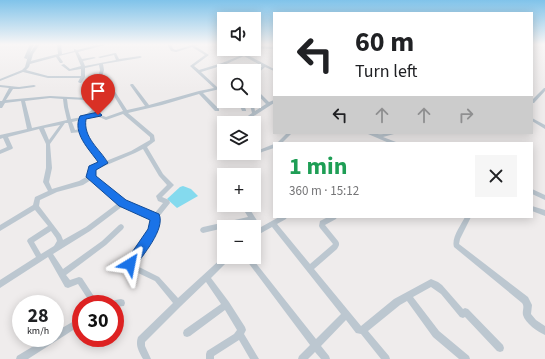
<!DOCTYPE html>
<html lang="en">
<head>
<meta charset="utf-8">
<style>
  :root { --surface:#fff; --page:#f6f6f6; --text:#202124; --muted:#757577 }
  body { margin:0; font-family:"Source Sans 3",sans-serif; background:var(--page); color:var(--text); height:100vh; display:flex; flex-direction:column; font-size:15px; white-space:nowrap }
  * { box-sizing:border-box; margin:0 }
  p { font-size:13px; color:var(--muted) }
  .icon { flex:none; width:22px; height:22px; fill:none; stroke:currentColor; stroke-width:2; stroke-linecap:round; stroke-linejoin:round }
  .map { position:relative; flex:1; overflow:hidden }
  .panel { position:absolute; left:273px; top:142px; width:260px; height:76px; display:flex; flex-direction:column; background:var(--surface); border-radius:0px; box-shadow:0 2px 10px #0003 }
  .panel>* { flex:none }
  .guide { position:absolute; left:273px; top:12px; width:260px; height:122px; border-radius:0px; box-shadow:0 2px 10px #0003; background:#fff; color:var(--text); overflow:hidden }
  .fabs { position:absolute; left:217px; top:12px; display:grid; gap:8px }
  .fabs a { display:grid; place-items:center; width:44px; height:44px; border-radius:0px; background:var(--surface); box-shadow:0 2px 10px #0003; font-size:20px }
  .speed { position:absolute; left:12px; top:295px; display:flex; gap:8px; font-size:20px; font-weight:700; text-align:center }
  .speed>* { display:grid; place-content:center; width:52px; height:52px; border-radius:50%; background:var(--surface); box-shadow:0 2px 10px #0003; line-height:1 }
  .speed small { font-size:10px; font-weight:400 }
  .speed .limit { border:6px solid #d22; background:#fff; color:#111 }
  .pin { position:absolute; display:grid; place-items:center; width:34px; height:34px; color:#fff; margin:-41px -17px; border-radius:50% 50% 50% 0; rotate:-45deg; box-shadow:0 0 4px #0007 }
  .pin .icon { rotate:45deg }
  .me { position:absolute; width:44px; margin:-22px; rotate:35deg; stroke-linejoin:round; filter:drop-shadow(0 0 3px #0008) }
  .turn { display:flex; align-items:center; gap:14px; height:84px; padding:0 16px; font-size:18px }
  .turn .icon { width:52px; height:52px; stroke-width:2.5 }
  .turn b { display:block; font-size:28px; line-height:34px }
  .lanes { display:flex; align-items:center; height:38px; padding:0 16px; background:#0003; justify-content:center; gap:20px; direction:ltr }
  .lanes .off { opacity:.35 }
  .round { display:grid; place-items:center; flex:none; width:42px; height:42px; border-radius:0px; background:var(--page) }
  .overview { display:flex; align-items:center; justify-content:space-between; height:68px; padding:0 16px }
  h1 { font-size:24px; font-weight:700; line-height:30px; color:#1e9e55 }
  .map>svg:first-child { display:block }
</style>
</head>
<body>
<div class="map">
<svg width="545" height="359" viewBox="0 0 545 359">
  <rect width="100%" height="100%" fill="#efecec"/>
  <path fill="#84daee" d="M183,186l8,3 7,7 -21,12 -10,-9 13,-12z"/>
  <g fill="none" stroke-linecap="round" stroke-linejoin="round">
    <g fill="#bcc7d0" fill-rule="evenodd">
      <path d="M0,44h4l-4,1z"/>
      <path d="M30,44h4l-4,9 6,-9h4l-7,10 -2,7 27,-7 -1,-10h4l1,10 12,-3v-2h1l2,1 24,-6h5l-1,1 -27,7 4,7 12,-2 2,1 -13,3 2,5 31,-6 -2,-5 -14,3 -2,-1 17,-4h1l3,6 21,-3 2,1 -2,1 -37,6 1,6 -2,7 -2,1 -2,-1 2,-7 -1,-5 -14,3v9l-4,6h-1l-2,-1 2,-4h-32l-25,-6 -23,9v-2l22,-9 3,-3 3,-11 -1,3 -3,-1zM75,52l6,14 -11,3 -6,-5 -3,1 8,6 12,-2v7h-33l-22,-6 3,-3 1,-3 26,-7 4,6h2l1,-1 -4,-6z"/>
      <path d="M167,44h4l2,5 3,1 19,-6h5l-5,2 14,9 -15,11 5,4 23,-7 20,-8 -11,-6h5l38,20v2l-9,-4 -11,10v-3l8,-8 -18,-10 -20,9 -23,7 16,15 7,-1v2l-21,5 16,16v2h-4l-16,-17 -37,11 -34,8 26,22 1,6 -8,6 16,27 11,11 -12,12 7,3 1,3 -12,15 -3,15 -21,32 5,2 20,10 19,21 46,-42v1h7l-1,2 -19,19 18,24 16,25 1,3 -2,4 15,25h-9l-11,-19 -25,16v3h-8v-5l1,-3 27,-17 3,-4 -12,-20 -35,26 -3,1 -3,-1 -1,-3 1,-3 37,-26 -15,-22 -25,24 -36,36v4l6,13h-8c-4,-7 -8,-14 -5,-22l35,-34 -18,-22 -19,-9 -7,-2 -2,-6 1,-2 22,-32 2,-12 -29,-12 -33,25 -37,23 10,15 39,-28 17,-16 2,-1 2,1 1,2 -1,2 -17,16 -40,30 4,5 9,-3 3,1 17,26h-8l-13,-20 -10,4 -3,-1 -17,-30 -48,31v-8l36,-23 -9,-16 1,-2 20,-13 -13,-16 -35,21v-6l33,-20 2,-8 13,-6 -5,-9 3,-14v-24l-7,-15 -31,8 5,11 -1,1 -12,5v-4l7,-3 -4,-9 -3,1v-4l27,-6 -6,-28 -16,2 -3,5h-2v-7h2l7,-13 -9,-1v-2l19,2 15,-2 2,1 -2,1 -15,2h-6l-7,11 44,-4 38,2 8,12 -5,5 7,-1 8,3 17,-6 -12,-20 1,-1h2l13,20 18,-4 -15,-21 1,-1h2l16,21 50,-14 15,-3 -24,-22 15,-11 -13,-8 -16,5 -5,-1zM50,98l13,1 1,8 3,13 -35,8 -7,-27zM67,99l19,1 6,10 -10,7 -11,2 -3,-12zM123,114l27,23v3l-19,11 -25,10c-12,-12 -23,-24 -21,-42l12,-3 9,4zM81,120l-1,9 -5,1 -3,-8zM65,123h3l3,10 10,-1 5,12 15,19 -11,5 -2,8 -9,5 -27,8 -3,-7 3,-14 -2,-24zM60,125l-11,15 -5,-12zM143,149l16,27 8,9 -11,11 2,5 5,2 -9,11 -30,-13 -30,-25 1,-6 40,-17zM91,180l27,23 -32,24 -23,13 -2,-5 -22,-29 1,-6 17,-8 26,-7zM51,231l5,7 1,3 -3,5 -13,8 -7,-12z"/>
      <path d="M254,46l20,1v2l-20,-1z"/>
      <path d="M254,88h1l14,14 5,-2v3l-31,20h-5l14,-10 -3,-12h4l2,10 11,-7 -12,-13z"/>
      <path d="M544,88h1v3l-11,12h-2v-3z"/>
      <path d="M238,101h4l4,9v1h-4z"/>
      <path d="M532,118l13,7v4l-13,-8z"/>
      <path d="M287,133h5l-10,10h-5z"/>
      <path d="M368,133c4,0 6,1 10,1 2,1 12,-1 16,-1v1l-11,3 13,5v1h-7l-21,-9z"/>
      <path d="M274,144v4l-12,4 -14,8h-4l-1,-1 1,-1 10,-5v-1z"/>
      <path d="M532,189l13,6v5l-13,-6z"/>
      <path d="M243,205h6l2,6 10,16 18,-10h8l-1,2 -9,5 33,40 22,-19 1,-1 -13,-16 -1,-2 1,-5 8,-4h9l-1,2 -11,6 13,16c2,3 1,5 -1,8l-23,20 47,57 33,-27 37,-20 7,3 4,3 21,24 2,-1 3,1 35,36 1,3 -1,3 -3,1 -3,-1 -32,-34 -2,1 -3,-1 -19,-23 -10,-7 -18,10 26,34 30,25 1,3h-11l-26,-22 -26,-36 -7,4 -32,26 21,25 1,3h-9l-20,-25 -5,-1 -10,-13 -25,26 8,10 1,3h-9l-6,-7 -7,7h-10l1,-3 11,-11 -66,-88h7l65,82 25,-25 -69,-87 -18,10v-6l2,-1 -5,-8 -23,5h-4v1l-21,5 -2,-1 -1,-2 1,-2 2,-1 45,-10 -3,-5z"/>
      <path d="M532,206l13,4v6l-13,-5z"/>
      <path d="M465,217h6l-11,22 -1,5 69,53 4,8 -1,9 5,6 9,6v9c-7,-3 -20,-12 -22,-20 -1,-5 2,-8 -1,-12l-68,-56c-3,-9 7,-22 11,-30z"/>
      <path d="M121,299l3,1 1,3 -1,3 -9,1v-3h-6l1,-3z"/>
      <path d="M81,317v8l-53,34h-12l1,-3 30,-18h8v-6z"/>
    </g>
  </g>
  <linearGradient id="sky" x2="0" y2="1"><stop stop-color="#80c3ea"/><stop offset="0.47" stop-color="#f8f6f6"/><stop offset="1" stop-color="#f8f6f6" stop-opacity="0"/></linearGradient>
  <rect width="545" height="94" fill="url(#sky)"/>
  <path fill="#1a73e8" stroke="#114b97" d="M98,112l4,3 -1,1 -15,3c-3,19 14,30 22,44l-12,7v6l30,24 33,14c7,15 -17,42 -25,54l-4,2 -4,-2 -2,-4 24,-35 2,-9 -31,-14 -33,-29 3,-11 9,-4c-9,-13 -26,-29 -18,-46z"/>
</svg>
<div class="fabs">
<a><svg class="icon" aria-label="sound" viewBox="0 0 24 24"><path d="M4 9h4l5-4v14l-5-4H4zM17 9q2 3 0 6"/></svg></a>
<a><svg class="icon" aria-label="search" viewBox="0 0 24 24"><circle cx="10" cy="10" r="6"/><path d="M15 15l6 6"/></svg></a>
<a><svg class="icon" aria-label="layers" viewBox="0 0 24 24"><path d="M12 4l9 5-9 5-9-5zM3 14l9 5 9-5"/></svg></a>
<a>+</a>
<a>−</a>
</div>
<div class="speed"><div>28<small>km/h</small></div><div class="limit">30</div></div>
<div class="pin" style="left:98px;top:115px;background:#d93025"><svg class="icon" aria-label="arrive" viewBox="0 0 24 24"><path d="M6 21V4h12l-3 4 3 4H6"/></svg></div>
<svg class="me" style="left:130px;top:264px" viewBox="-20 -20 40 40"><path d="M0-17L14 15 0 8-14 15z" fill="#1a73e8" stroke="#fff" stroke-width="4"/></svg>
<div class="guide">
<div class="turn"><svg class="icon" aria-label="left" viewBox="0 0 24 24"><path d="M17 20v-9H6M10 6l-5 5 5 5"/></svg><div><b>60 m</b>Turn left</div></div>
<div class="lanes"><svg class="icon" aria-label="left" viewBox="0 0 24 24"><path d="M17 20v-9H6M10 6l-5 5 5 5"/></svg><svg class="icon off" aria-label="ahead" viewBox="0 0 24 24"><path d="M12 20V5M6 11l6-6 6 6"/></svg><svg class="icon off" aria-label="ahead" viewBox="0 0 24 24"><path d="M12 20V5M6 11l6-6 6 6"/></svg><svg class="icon off" aria-label="right" viewBox="0 0 24 24"><path d="M7 20v-9h11M14 6l5 5-5 5"/></svg></div>
</div>
<section class="panel">
<div class="overview"><div><h1>1 min</h1><p>360 m · 15:12</p></div><a class="round"><svg class="icon" aria-label="close" viewBox="0 0 24 24"><path d="M6 6l12 12M18 6L6 18"/></svg></a></div>
</section>
</div>
</body>
</html>
